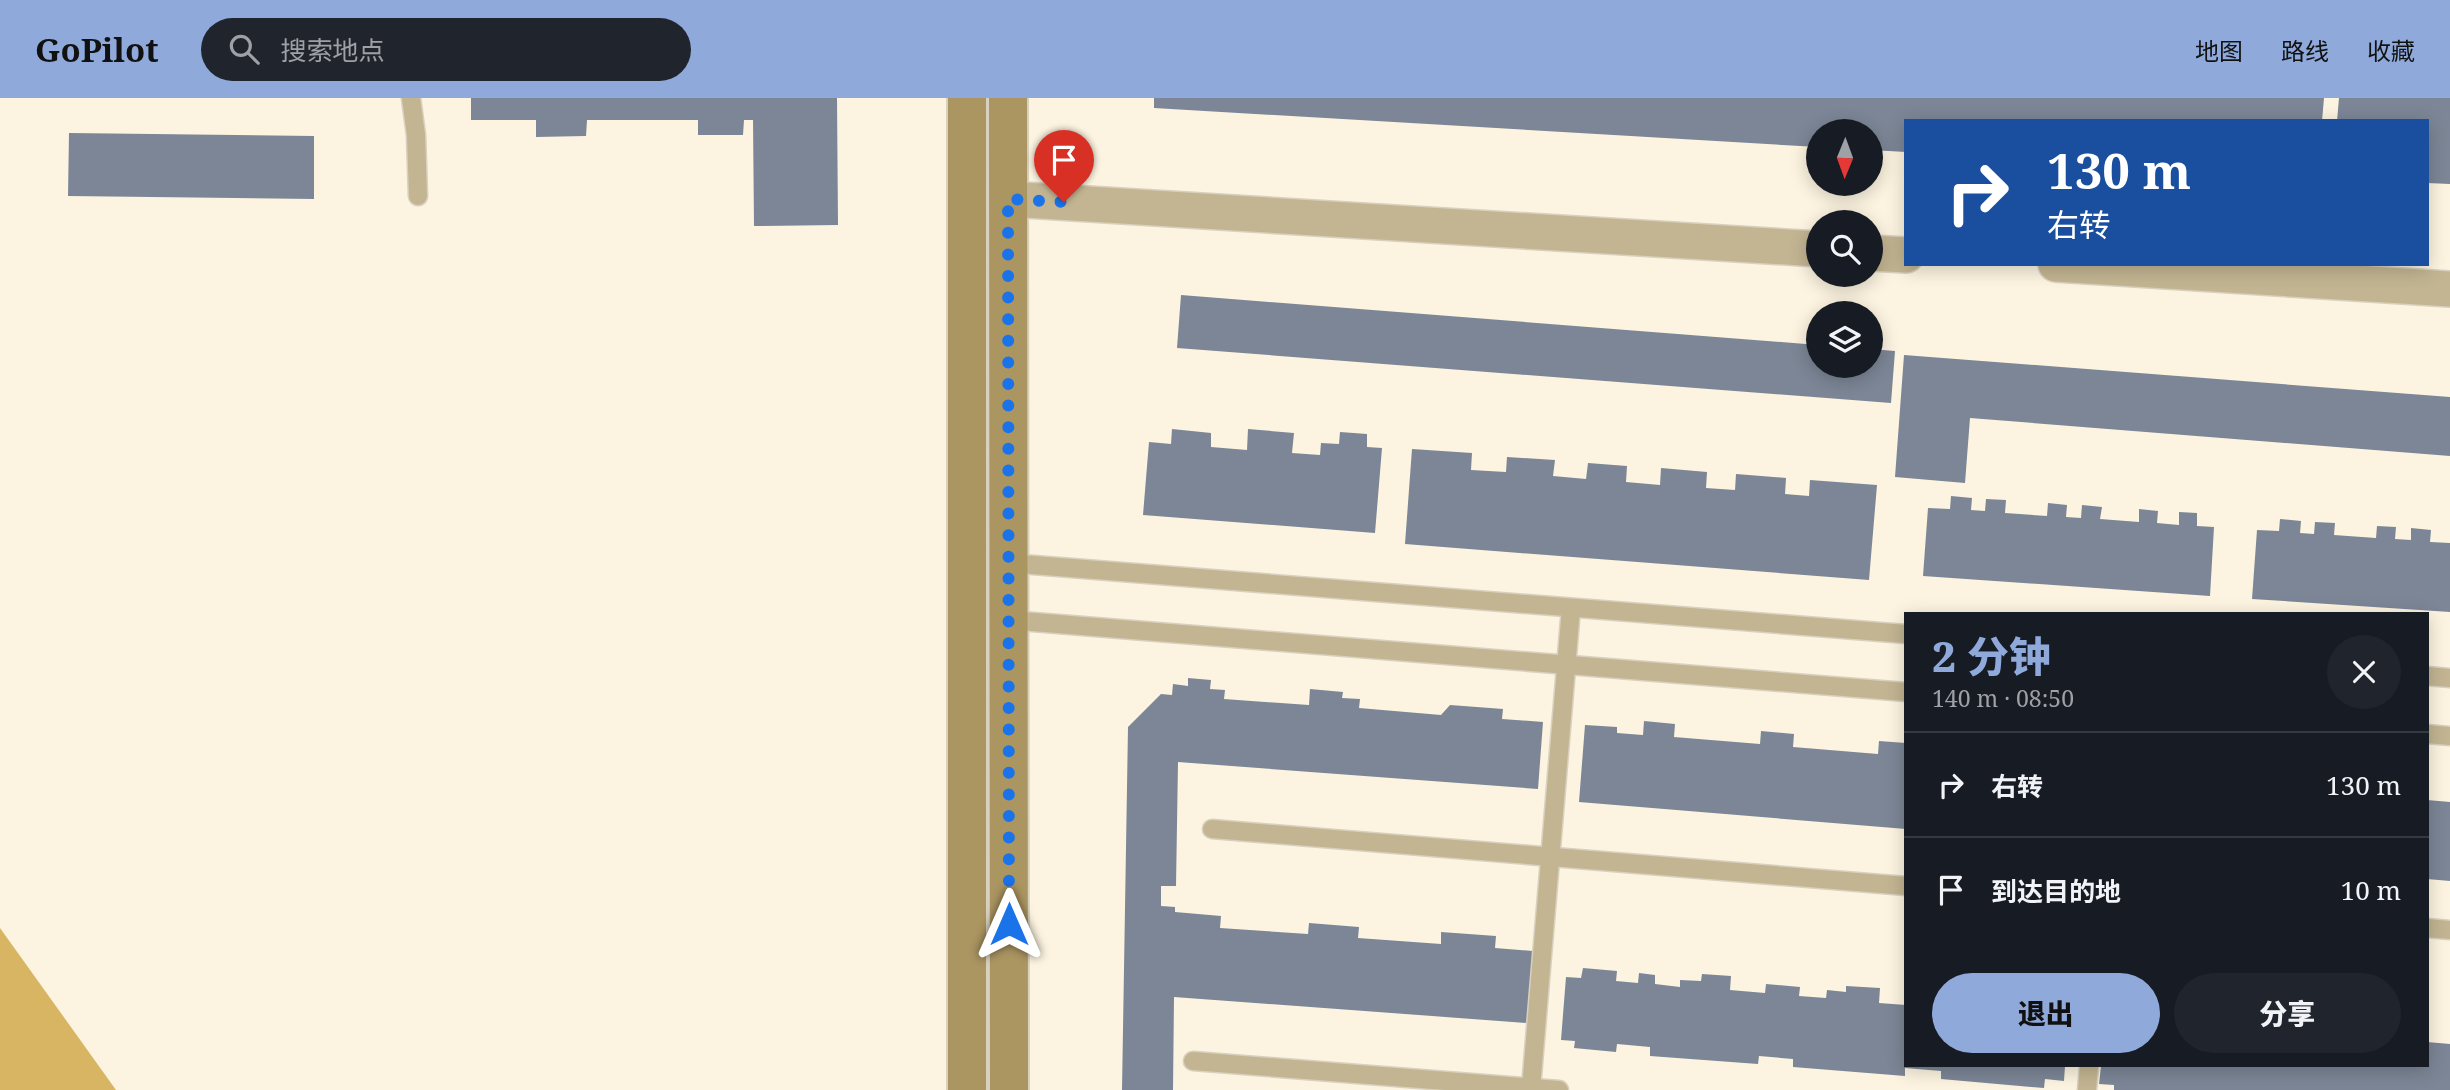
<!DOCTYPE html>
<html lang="zh">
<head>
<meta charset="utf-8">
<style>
  :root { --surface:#171b24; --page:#20242c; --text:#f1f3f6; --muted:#9ea1a6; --line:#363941; --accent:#8fa9db }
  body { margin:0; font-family:"Noto Serif","Noto Sans SC",serif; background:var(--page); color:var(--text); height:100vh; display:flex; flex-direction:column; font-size:26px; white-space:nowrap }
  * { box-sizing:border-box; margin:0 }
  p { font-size:23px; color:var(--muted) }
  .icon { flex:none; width:38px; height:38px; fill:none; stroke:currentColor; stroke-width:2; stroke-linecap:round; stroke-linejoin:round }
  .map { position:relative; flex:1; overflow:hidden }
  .sheet { position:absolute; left:1904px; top:514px; width:525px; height:455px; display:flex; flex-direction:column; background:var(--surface); border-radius:0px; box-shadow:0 4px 18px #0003 }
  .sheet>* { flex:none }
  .guide { position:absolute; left:1904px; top:21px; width:525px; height:147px; border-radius:0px; box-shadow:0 4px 18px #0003; background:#1a4fa0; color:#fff; overflow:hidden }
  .needle { width:46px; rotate:181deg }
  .fabs { position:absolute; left:1806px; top:21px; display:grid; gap:14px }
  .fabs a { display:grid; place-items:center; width:77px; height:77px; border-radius:50%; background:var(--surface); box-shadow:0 4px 18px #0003; font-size:35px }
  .pin { position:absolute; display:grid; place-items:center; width:60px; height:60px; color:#fff; margin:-72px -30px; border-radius:50% 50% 50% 0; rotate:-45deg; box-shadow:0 0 7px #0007 }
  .pin .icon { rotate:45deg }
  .me { position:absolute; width:77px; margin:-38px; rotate:0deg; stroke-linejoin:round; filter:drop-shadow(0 0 5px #0008) }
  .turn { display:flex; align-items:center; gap:24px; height:147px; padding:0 28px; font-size:32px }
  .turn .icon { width:91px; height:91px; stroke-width:2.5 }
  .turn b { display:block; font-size:49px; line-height:60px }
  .round { display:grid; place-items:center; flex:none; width:74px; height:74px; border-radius:37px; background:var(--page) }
  .overview { display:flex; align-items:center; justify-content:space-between; height:119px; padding:0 28px }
  h1 { font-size:42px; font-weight:800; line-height:52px; color:var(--accent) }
  .primary-button { display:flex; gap:14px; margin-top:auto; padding:14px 28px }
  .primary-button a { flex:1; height:80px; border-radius:42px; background:var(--accent); color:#111; font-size:28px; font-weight:800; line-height:80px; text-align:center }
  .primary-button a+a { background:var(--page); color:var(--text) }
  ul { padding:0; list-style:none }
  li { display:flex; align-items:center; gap:21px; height:105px; padding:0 28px; border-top:2px solid var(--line) }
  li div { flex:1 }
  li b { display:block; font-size:26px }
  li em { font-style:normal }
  header { display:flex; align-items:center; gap:42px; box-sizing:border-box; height:98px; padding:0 35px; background:var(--accent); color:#111 }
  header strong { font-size:33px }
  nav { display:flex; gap:38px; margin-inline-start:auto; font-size:24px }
  .search { width:490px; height:63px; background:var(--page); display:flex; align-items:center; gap:18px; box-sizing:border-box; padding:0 24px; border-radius:38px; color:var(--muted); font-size:26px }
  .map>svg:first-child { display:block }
</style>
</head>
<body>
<header>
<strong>GoPilot</strong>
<div class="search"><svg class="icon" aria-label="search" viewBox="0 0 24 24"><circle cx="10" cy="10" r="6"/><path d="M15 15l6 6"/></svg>搜索地点</div>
<nav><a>地图</a><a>路线</a><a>收藏</a></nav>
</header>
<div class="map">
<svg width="2450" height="992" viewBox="0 0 2450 992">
  <rect width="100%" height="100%" fill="#fcf4e0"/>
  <path fill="#d7b562" d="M0,830l116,162h-116z"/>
  <g fill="#7c8696">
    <path d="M471,0h366l1,127 -84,1 -1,-106h-9l-1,15h-45v-15h-111l-1,16 -50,1v-17h-65z"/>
    <path d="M1154,0h1170l-2,23h-416v31l-35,-2v-19h-53v16l-664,-39z"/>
    <path d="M2339,0h111v86l-23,-1v-62h-90z"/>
    <path d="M69,35l245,3v63l-246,-3z"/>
    <path d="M1181,197l637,50v21h53v-17l24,2 -4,52 -714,-55z"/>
    <path d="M1904,257l546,42v59l-480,-38 -5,65 -70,-6z"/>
    <path d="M1172,331l39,4v14l36,3 1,-21 46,4 -2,20 28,2 1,-12 18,1 1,-12 27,2v13l15,1 -7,85 -232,-18 6,-73 22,2z"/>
    <path d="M1412,351l60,4 -1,17 35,2 1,-15 48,3 -2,16 33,3 2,-16 39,3 -1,16 34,3 1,-17 46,4 -1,16 29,2 1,-16 50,4 -1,16 24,2 1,-16 67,5 -8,95 -464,-36z"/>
    <path d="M1951,398l21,2 -1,12 14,1 1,-12 20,1 -1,13 42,3 1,-13 19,2 -1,12 15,1 1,-13 20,2 -2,12 39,3v-13l19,2 -1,12 22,2v-13l18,1v13l17,1 -4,69 -287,-20 5,-68 22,1z"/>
    <path d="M2280,421l21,2 -1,12 14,1 1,-12 20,1 -1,12 42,3 1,-12 19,1 -1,12 16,1v-12l20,2 -1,12 20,1v69l-198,-13 5,-69 22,1z"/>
    <path d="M1188,580l23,2 -1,9 15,1 -1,9 85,6 1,-16 33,3 -1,6 18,1 -1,9 82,7 9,-10 40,3 13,1 -1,10 41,3 -5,67 -360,-27 -2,124h-15v20l14,1v5l46,4 -1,12 88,6 1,-11 50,4 -1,11 83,6v-12l55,4 -1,12 38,3 -6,72 -353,-26 -1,93h-51l6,-363 33,-33 11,1 1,-11 15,2z"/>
    <path d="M1644,623l31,3 -1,13 86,7 1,-13 33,3 -1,13 85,7 1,-13 27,2v86l-327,-27 6,-77 32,2v6l26,2z"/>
    <path d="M2427,702l23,2v79l-23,-2z"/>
    <path d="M1583,870l34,3 -1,10 22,2 1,-10 16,2v9l25,3v-7l21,1 1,-7 29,2 -1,14 35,3 1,-9 34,3 -1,9 27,2 1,-8 19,2v-6l34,2 -1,15 27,2v61h159l-1,15 -19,-2 -1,9 -103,-9v-8l-36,-3v8l-112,-9v-8l-34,-3 -1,8 -108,-8v-9l-33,-3 -1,8 -42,-4 1,-7 -14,-1 5,-63 15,1z"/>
    <path d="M2427,944l23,2v46h-336v-5l-15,-1 2,-18h326z"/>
  </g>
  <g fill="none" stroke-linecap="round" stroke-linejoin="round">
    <g stroke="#d8d1bf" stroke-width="21">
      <g id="lane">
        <path d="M411,0l5,37 2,61"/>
        <path d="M1008,465l898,71"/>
        <path d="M1008,522l898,72"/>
        <path d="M2427,578l23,2"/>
        <path d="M2427,636l23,2"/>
        <path d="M1212,731l694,57"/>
        <path d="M2427,830l23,2"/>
        <path d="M1193,963l366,29"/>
        <path d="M1531,990l40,-480"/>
        <path d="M2087,992l2,-24"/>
      </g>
    </g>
    <g stroke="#d8d1bf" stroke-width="38">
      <g id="street">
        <path d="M1008,101l810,50"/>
        <path d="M1871,155l35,2"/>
        <path d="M2056,166l394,25"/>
      </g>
    </g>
    <g stroke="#d8d1bf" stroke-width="42">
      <g id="secondary">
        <path d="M967,0v992"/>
        <path d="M1008,0l1,992"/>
      </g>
    </g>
    <use href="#lane" stroke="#c3b592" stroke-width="18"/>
    <use href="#street" stroke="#c3b592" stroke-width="35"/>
    <use href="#secondary" stroke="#ab9561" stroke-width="38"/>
  </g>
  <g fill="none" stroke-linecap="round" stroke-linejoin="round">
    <path stroke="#1a73e8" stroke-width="12" stroke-dasharray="0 21.6" d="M1009,826l-1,-725 56,3"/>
  </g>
</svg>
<div class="fabs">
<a><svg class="needle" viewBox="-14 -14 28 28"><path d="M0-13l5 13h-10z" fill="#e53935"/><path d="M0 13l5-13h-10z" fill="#9ea1a6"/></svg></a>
<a><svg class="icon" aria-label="search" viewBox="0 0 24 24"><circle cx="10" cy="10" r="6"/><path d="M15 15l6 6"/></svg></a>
<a><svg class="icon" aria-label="layers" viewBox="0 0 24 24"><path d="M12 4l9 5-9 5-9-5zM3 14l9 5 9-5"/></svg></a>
</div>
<div class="pin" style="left:1064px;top:104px;background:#d93025"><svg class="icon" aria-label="arrive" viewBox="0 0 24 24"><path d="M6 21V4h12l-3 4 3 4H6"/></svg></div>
<svg class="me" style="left:1009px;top:826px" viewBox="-20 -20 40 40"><path d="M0-17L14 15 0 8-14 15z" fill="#1a73e8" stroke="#fff" stroke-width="4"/></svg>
<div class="guide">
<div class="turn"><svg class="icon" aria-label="right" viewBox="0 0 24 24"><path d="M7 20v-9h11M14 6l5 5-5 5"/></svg><div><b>130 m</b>右转</div></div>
</div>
<section class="sheet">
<div class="overview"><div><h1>2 分钟</h1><p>140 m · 08:50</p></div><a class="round"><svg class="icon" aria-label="close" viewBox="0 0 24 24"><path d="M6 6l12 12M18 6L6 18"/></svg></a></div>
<ul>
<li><svg class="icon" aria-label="right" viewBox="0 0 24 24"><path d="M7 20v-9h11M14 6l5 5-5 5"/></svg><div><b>右转</b></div><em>130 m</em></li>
<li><svg class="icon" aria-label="arrive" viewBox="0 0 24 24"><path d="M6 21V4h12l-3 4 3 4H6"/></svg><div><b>到达目的地</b></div><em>10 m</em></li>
</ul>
<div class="primary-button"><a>退出</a><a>分享</a></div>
</section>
</div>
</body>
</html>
